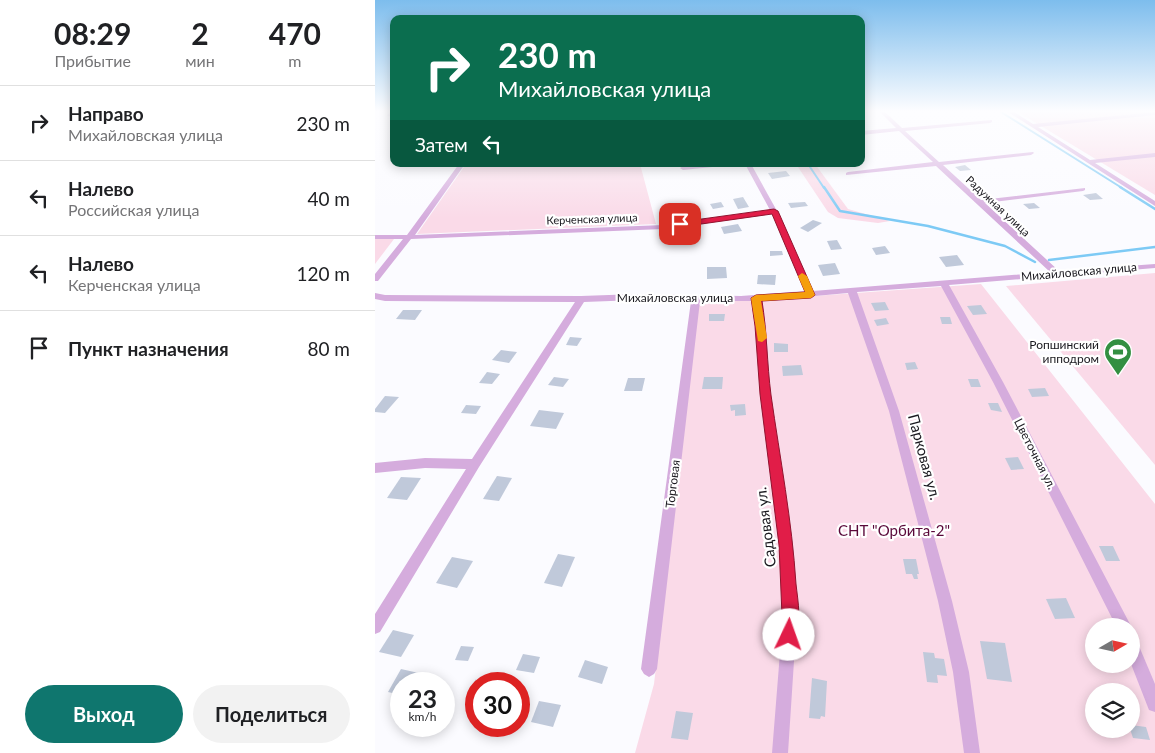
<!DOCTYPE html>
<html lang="ru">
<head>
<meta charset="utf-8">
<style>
  :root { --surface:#fff; --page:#f2f2f2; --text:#202124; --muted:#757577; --line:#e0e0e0; --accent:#0f766e }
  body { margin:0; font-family:Lato,sans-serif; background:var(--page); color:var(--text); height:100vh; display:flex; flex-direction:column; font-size:19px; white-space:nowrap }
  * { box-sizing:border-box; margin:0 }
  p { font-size:16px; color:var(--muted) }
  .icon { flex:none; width:28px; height:28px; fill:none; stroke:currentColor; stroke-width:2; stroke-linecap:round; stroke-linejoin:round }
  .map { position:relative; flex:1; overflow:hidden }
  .drawer { display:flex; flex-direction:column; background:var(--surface); width:375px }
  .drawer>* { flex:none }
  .banner { position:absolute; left:15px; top:15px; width:475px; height:152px; border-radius:10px; box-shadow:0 2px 12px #0003; background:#0b6e4f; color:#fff; overflow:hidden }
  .needle { width:32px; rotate:81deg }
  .controls { position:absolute; left:710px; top:618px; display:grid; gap:10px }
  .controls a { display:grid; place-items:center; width:55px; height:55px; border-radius:50%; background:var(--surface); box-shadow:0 2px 12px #0003; font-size:25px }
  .speed { position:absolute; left:15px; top:672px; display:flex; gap:10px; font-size:25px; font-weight:700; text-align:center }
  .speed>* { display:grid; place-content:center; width:65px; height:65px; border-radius:50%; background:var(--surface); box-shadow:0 2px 12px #0003; line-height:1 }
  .speed small { font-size:12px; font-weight:400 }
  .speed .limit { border:8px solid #d22; background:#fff; color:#111 }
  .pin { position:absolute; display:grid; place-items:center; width:42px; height:42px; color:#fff; margin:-21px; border-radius:10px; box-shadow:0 2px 8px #0006 }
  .me { position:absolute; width:55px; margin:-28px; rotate:3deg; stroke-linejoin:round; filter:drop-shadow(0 0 4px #0008) }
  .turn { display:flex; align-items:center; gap:18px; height:105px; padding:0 25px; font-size:22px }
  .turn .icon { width:65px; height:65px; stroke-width:2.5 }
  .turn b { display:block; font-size:35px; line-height:42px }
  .then { display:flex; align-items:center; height:48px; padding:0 25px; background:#0003; gap:10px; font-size:19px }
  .eta { display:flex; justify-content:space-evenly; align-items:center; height:85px; text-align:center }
  .eta b { font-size:30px; font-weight:700; line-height:35px }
  .primary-button { display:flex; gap:10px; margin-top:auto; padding:10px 25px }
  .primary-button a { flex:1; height:58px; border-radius:30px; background:var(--accent); color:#fff; font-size:20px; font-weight:700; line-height:58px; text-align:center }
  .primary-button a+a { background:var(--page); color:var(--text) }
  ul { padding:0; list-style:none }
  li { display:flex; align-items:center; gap:15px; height:75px; padding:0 25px; border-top:1px solid var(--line) }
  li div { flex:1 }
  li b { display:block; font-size:19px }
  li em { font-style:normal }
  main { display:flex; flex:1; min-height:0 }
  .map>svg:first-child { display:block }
</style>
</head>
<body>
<main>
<section class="drawer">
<div class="eta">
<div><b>08:29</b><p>Прибытие</p></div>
<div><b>2</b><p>мин</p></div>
<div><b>470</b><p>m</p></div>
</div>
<ul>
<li><svg class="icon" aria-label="right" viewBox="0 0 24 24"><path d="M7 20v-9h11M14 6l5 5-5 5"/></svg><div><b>Направо</b><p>Михайловская улица</p></div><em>230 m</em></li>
<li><svg class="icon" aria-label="left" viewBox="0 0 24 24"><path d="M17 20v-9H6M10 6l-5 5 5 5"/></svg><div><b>Налево</b><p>Российская улица</p></div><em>40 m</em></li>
<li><svg class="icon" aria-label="left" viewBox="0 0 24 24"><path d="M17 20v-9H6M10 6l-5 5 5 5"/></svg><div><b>Налево</b><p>Керченская улица</p></div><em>120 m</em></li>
<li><svg class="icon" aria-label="arrive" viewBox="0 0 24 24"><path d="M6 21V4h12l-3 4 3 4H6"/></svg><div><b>Пункт назначения</b></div><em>80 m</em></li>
</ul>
<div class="primary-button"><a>Выход</a><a>Поделиться</a></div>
</section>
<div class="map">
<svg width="780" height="753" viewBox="0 0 780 753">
  <rect width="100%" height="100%" fill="#fbfbff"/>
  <g fill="#fadae8" fill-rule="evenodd">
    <path d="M643,112h137v83z"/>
    <path d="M91,164h174l16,60 -239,10z"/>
    <path d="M421,164h19l33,45 42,12 -12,2 -40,-5 -10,-6z"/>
    <path d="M0,239h19l-19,25z"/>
    <path d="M780,273v192l-149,-179z"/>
    <path d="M606,284l174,220v249h-520l19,-69 45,-384 45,1zM719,626h37v38h-37zM719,691h37v38h-37z"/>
  </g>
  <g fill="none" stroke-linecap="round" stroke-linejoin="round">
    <g stroke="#7dcaf5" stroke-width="2">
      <path d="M626,112l121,76"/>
      <path d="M433,164l16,24"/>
    </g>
    <g stroke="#7dcaf5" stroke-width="2.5">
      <path d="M449,187l16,24 88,15 77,20 30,16"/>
      <path d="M745,187l35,22"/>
      <path d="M674,260l106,-13"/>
    </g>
  </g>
  <g fill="#c0c9da">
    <path d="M590,165l6,5 -11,1 -5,-4z"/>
    <path d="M411,171l4,5 -18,3 -4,-6z"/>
    <path d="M721,193l7,6 -13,1 -7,-5z"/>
    <path d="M368,197l6,10 -11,2 -5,-10z"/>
    <path d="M346,202l3,5 -11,2 -3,-5z"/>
    <path d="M430,202l3,4 -17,2 -3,-5z"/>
    <path d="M659,203l6,5 -11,1 -6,-5z"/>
    <path d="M300,207l17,1 -2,5 -17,-1z"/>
    <path d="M438,220l9,3 -14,9 -8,-4z"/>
    <path d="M363,224l4,7 -18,3 -3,-7z"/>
    <path d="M462,240l5,9 -11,1 -4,-9z"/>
    <path d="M510,246l5,7 -14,2 -4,-7z"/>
    <path d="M395,251h12l1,4 -13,1z"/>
    <path d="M582,255l7,10 -18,2 -7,-10z"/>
    <path d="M460,263l5,11 -17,2 -5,-11z"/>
    <path d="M332,267h19l1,11 -20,1z"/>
    <path d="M383,275h18l-1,10 -18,-1z"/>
    <path d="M510,302l4,8 -14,1 -4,-8z"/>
    <path d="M606,305l6,9 -14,1 -6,-9z"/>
    <path d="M28,310h19l-7,10 -19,-1z"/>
    <path d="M334,314h16l-1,7h-15z"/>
    <path d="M565,317h10l2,7h-10z"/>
    <path d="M511,318l3,6 -12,2 -3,-6z"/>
    <path d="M195,337l12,1 -5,8 -11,-1z"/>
    <path d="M399,343l14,1v8h-14z"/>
    <path d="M126,350l16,2 -8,11 -17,-3z"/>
    <path d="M540,362l3,7 -11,1 -2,-7z"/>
    <path d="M426,365l2,10 -20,1 -1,-10z"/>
    <path d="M112,372l13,2 -8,10 -13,-1z"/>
    <path d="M179,377l15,2 -6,8 -15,-2z"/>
    <path d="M329,377h19l-1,12h-20z"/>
    <path d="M253,378h17l-3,13h-18z"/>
    <path d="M593,379h10l3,8h-10z"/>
    <path d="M670,388l4,8 -17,1 -4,-8z"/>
    <path d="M10,396l14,1 -14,16 -10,-1v-3z"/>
    <path d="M613,403h10l4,9 -11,-2z"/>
    <path d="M370,404l1,11 -11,1v-6l-4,1 -1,-6z"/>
    <path d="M91,405l15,1 -5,8 -15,-1z"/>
    <path d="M164,410l25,3 -8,16 -26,-3z"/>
    <path d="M643,457l6,12 -13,1 -6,-12z"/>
    <path d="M122,476l15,2 -13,23 -16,-2z"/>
    <path d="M26,477l20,1 -14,22 -20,-2z"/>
    <path d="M724,546h14l7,15h-14z"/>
    <path d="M183,554l17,3 -13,30 -18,-4z"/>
    <path d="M77,557l21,4 -16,27 -21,-5z"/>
    <path d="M528,559h13l3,15h-2l1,5h-4l-2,-5h-6z"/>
    <path d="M691,598l9,20 -20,1 -9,-20z"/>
    <path d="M18,630l21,5 -13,22 -22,-5z"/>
    <path d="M605,641l25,2 7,39 -25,-3z"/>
    <path d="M86,646l13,1 -6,14 -13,-1z"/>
    <path d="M548,652l11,1 1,5 9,1 3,17 -10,-1 1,8 -11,-1z"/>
    <path d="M148,654l17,3 -6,16 -18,-3z"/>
    <path d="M210,660l23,7 -6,17 -24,-7z"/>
    <path d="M26,669l22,5 -5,10h-17v11l-13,-3z"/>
    <path d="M437,678l15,3 -2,36 -4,-1 -1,3 -11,-1z"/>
    <path d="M101,679v3l5,1 -5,1v19l-10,-2z"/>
    <path d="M164,701l22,4 -8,22 -22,-5z"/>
    <path d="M301,711l17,2 -5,27 -17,-2z"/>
    <path d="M756,725l15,2 4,13 -17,-2 -3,-9z"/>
  </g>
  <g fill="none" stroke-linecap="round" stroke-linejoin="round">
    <g fill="#d5acdd" fill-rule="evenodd">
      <path d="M505,112h5l17,16 90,-8v2l-2,1 -85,8 34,31 94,-10 1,1 -3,2 -88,10 38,35 104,-12v2l-2,1 -98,12 74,68 96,-7v4l-206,17 54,97 128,244h-15l-123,-244 -52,-96 -84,6 42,119 53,190 17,71 11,81h-16l-11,-81 -15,-71 -49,-190 -41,-118 -33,3 -4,2 -3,-2 -47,4 5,26 4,67 23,152 4,70 -9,138h-16l11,-138 -4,-70 -19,-152 -4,-67 -4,-25h-52l-43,368 -3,5 -5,3 -5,-3 -3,-5 50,-368 -54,-1 -53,2 -105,165 -99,165 -5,2v-20l91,-145 -41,-1 -50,5v-10l50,-5 47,1 103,-157 -190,-1 -10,-2v-6l10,2 196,1 56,-2 104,2 64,-5 -33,-78 -109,16 -252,10 -33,42h-3v-7l28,-35h-28v-4h32l52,-71h6l-50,71 248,-10 107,-15 -25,-46h6l26,47 36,80 237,-19 -114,-106 -90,9v-2l2,-1 85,-10 -34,-31 -38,4v-4l35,-3z"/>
      <path d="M633,112h6l19,12 122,-12v3l-117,12 52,33 65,-7v4l-60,6 60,38v5z"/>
      <path d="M15,113h4v4l-6,-1 -1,-1z"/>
      <path d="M332,164h18l-3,2 -39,4 -3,-2 3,-2z"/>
      <path d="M756,637l5,2 19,45v28l-6,-2 -18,-46z"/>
    </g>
  </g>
  <linearGradient id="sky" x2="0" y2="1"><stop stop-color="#7dbded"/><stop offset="0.51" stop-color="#fdfdff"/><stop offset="1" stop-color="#fdfdff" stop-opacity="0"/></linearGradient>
  <rect width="780" height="218" fill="url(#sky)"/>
  <path fill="#e11d48" stroke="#92132f" d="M399,209l4,2 37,84 -4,3 -49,3c5,31 5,63 9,94 9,63 21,126 25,189 2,18 6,39 -1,57l-6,2 -6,-2 -3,-6 2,-20 -3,-70 -19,-151 -5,-68 -4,-28 5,-3 49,-3 -33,-78 -92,13 -4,-3 4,-2z"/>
  <path fill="#f59e0b" d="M427,273l5,3 8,19 -4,3 -50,3 6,37 -5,4 -4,-1 -7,-43 5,-3 49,-3 -7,-16z"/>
  <defs>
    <g id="stadium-pin" transform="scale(1.4375)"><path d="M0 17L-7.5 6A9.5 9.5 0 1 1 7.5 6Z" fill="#338f41" stroke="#fff"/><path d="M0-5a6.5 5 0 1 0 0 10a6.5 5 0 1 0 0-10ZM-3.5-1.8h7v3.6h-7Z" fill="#fff"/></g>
  </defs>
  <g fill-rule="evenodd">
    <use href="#stadium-pin" x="743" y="352"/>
  </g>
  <g text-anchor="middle" stroke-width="4.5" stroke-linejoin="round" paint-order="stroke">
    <g font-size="11" fill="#1a191f" stroke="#fff">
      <text transform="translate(623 206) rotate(43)" y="4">Радужная улица</text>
      <text transform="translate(217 219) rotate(-2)" y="4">Керченская улица</text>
    </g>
    <g font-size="12" fill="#1a191f" stroke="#fff">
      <text transform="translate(704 272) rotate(-5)" y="4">Михайловская улица</text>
      <text x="300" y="302">Михайловская улица</text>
      <text transform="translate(660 454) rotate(63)" y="4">Цветочная ул.</text>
      <text transform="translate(298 484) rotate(-83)" y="4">Торговая</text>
    </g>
    <g font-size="12" fill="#1a191f" stroke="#fff" text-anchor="end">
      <text x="724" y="349">Ропшинский<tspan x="724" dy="14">ипподром</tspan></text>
    </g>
    <g font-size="15" fill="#1a191f" stroke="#fff">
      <text transform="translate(549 457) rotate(75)" y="5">Парковая ул.</text>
      <text transform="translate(391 527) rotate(-97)" y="5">Садовая ул.</text>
    </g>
    <g font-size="15" fill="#5a093a" stroke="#fff">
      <text x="519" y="536">СНТ "Орбита-2"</text>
    </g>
  </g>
</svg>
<div class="controls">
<a><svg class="needle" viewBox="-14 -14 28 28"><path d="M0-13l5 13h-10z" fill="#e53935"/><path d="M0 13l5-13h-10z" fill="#757577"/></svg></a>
<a><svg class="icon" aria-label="layers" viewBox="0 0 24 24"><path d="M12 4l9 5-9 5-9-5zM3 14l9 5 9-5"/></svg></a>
</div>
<div class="speed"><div>23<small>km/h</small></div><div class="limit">30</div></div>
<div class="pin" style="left:305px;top:224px;background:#d93025"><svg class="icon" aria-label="arrive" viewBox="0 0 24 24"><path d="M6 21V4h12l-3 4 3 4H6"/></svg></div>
<svg class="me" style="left:414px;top:635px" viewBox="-20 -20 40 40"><circle r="19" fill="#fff"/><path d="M0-13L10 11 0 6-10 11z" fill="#e11d48"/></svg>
<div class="banner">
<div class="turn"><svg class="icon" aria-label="right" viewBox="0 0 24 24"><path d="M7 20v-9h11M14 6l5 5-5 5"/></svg><div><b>230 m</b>Михайловская улица</div></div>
<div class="then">Затем<svg class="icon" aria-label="left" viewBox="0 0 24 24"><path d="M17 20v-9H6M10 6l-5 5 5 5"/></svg></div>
</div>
</div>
</main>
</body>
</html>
